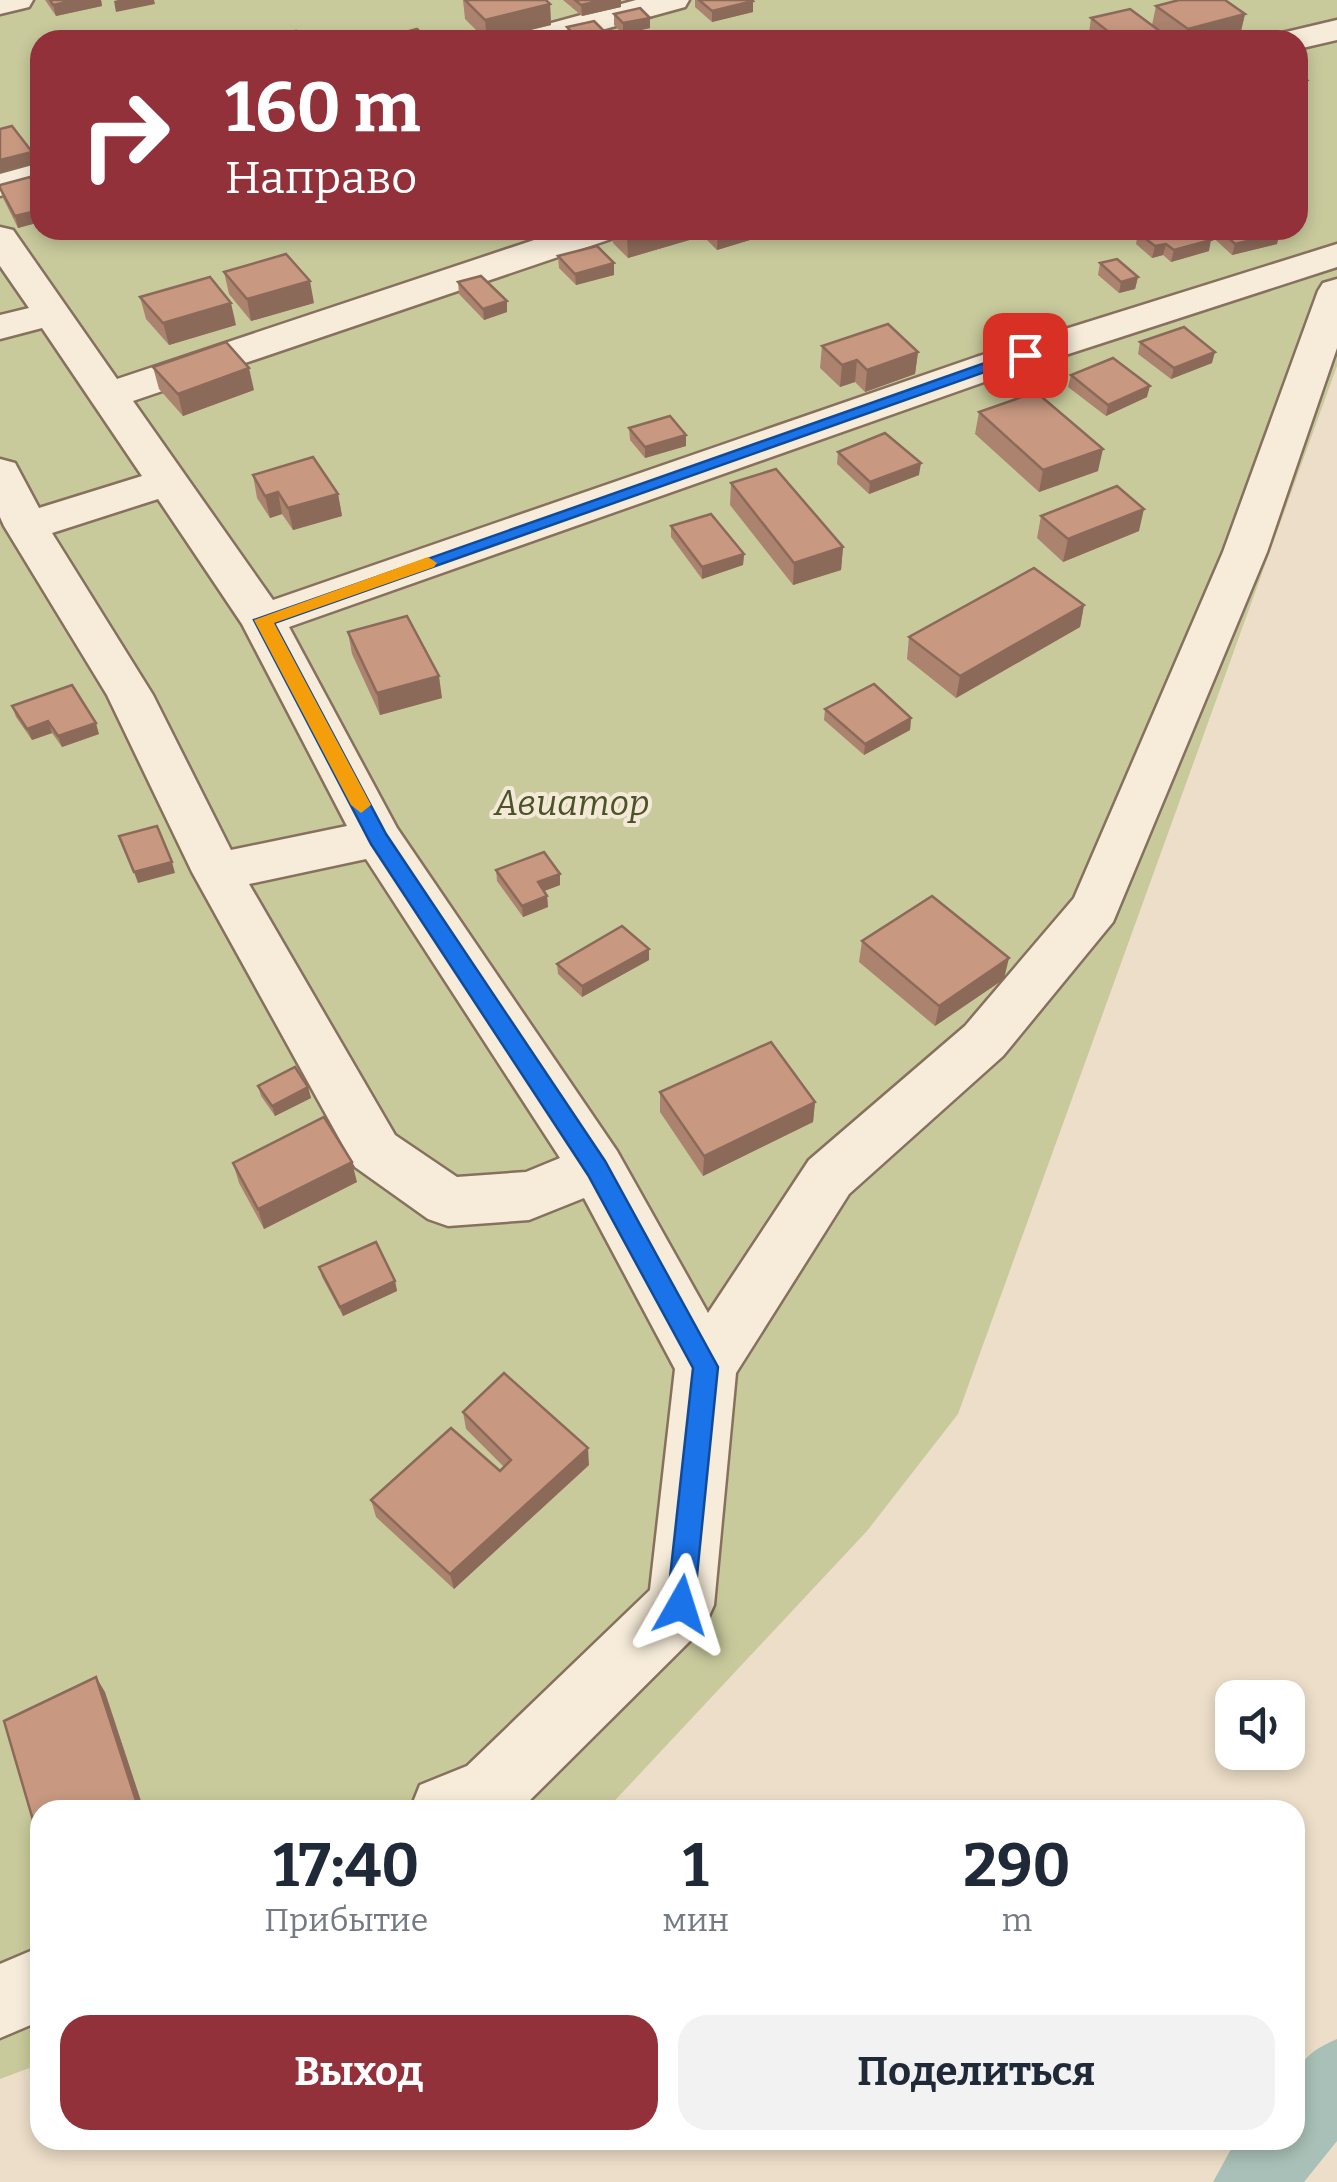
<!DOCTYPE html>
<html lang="ru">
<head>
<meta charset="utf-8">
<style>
  :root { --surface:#fff; --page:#f2f2f3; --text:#1f2937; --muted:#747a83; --accent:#92313a }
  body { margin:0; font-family:Bitter,serif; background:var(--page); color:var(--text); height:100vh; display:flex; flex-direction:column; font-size:38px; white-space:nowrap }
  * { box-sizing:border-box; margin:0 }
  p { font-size:32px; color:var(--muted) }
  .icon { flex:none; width:55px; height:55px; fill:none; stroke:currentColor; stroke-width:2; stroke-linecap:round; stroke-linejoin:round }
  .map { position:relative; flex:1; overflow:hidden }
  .panel { position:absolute; left:30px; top:1800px; width:1275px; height:350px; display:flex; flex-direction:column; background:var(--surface); border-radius:30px; box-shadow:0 5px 15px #0003 }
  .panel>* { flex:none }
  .guide { position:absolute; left:30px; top:30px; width:1278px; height:210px; border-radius:30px; box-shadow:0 5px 15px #0003; background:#92313a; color:#fff; overflow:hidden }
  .controls { position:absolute; left:1215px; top:1680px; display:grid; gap:20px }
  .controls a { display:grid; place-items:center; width:90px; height:90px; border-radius:20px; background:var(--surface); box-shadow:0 5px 15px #0003; font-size:50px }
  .pin { position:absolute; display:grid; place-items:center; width:85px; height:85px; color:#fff; margin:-42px; border-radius:20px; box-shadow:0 5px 15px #0006 }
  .me { position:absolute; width:110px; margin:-55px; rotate:6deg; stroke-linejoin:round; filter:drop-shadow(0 0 8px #0008) }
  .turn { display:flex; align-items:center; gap:35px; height:210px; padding:0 30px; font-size:45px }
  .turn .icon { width:130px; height:130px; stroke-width:2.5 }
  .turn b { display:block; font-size:70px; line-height:85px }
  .eta { display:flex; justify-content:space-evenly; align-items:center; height:170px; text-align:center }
  .eta b { font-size:60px; font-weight:700; line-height:70px }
  .cta { display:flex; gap:20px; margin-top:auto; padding:20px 30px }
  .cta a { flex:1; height:115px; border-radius:30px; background:var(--accent); color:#fff; font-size:40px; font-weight:700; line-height:115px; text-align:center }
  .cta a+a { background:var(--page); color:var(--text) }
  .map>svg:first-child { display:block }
</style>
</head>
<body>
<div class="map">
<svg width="1337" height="2182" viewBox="0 0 1337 2182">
  <rect width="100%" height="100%" fill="#ecdec8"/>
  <path fill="#c8ca9c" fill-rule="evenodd" d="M0,0h1337v366l-379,1048 -91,117 -261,279h-566v254l-40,15zM40,40h1258v190h-1258z"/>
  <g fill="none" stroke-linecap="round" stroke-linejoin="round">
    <path fill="#a8c0b7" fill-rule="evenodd" d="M1337,2039v102l-33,41h-91l23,-42h59c0,-52 -13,-78 42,-101z"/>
    <g stroke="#87705e" stroke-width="5">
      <g id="minor">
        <path d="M0,0h33l-4,7 -29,7z"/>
        <path d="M636,0h53l-4,7 -120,33h-55l5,-7z"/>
        <path d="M1337,20v20l-39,9v-9h-21l5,-7z"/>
        <path d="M40,163v22l-40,11v-22z"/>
        <path d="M0,227l13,3 104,149 447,-149h56l-6,8 -481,163 140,199 703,-243 361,-113v23l-333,108 -715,252 108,201 220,323 91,162 101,-153 156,-134 109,-128 149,-346 95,-261 5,-8 14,-4v69l-70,204 -154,370 -110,134 -154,138 -113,179 -22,232 -10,22 -184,183h-110l10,-25 47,-19 183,-176 25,-221 -91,-171 -55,22 -81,6 -20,-7 -73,-52 -163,-295 -85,-177 -103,-169 -4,-9v-58l15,4 24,45 103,-32 -100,-148 -42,11v-24l29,-7 -29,-42zM158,499l84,125 105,202 -116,24 -78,-155 -101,-162zM366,859l194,299 -34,14 -69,5 -62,-42 -146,-251z"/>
        <path d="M40,1947v74l-40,17v-74z"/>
      </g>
    </g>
    <use href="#minor" fill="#f7ecda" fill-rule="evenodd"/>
  </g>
  <g fill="#ac836e">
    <path d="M45,0h56l1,6 -46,10z"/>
    <path d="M463,0h83l4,4 1,21 -59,15h-6l-21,-21z"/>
    <path d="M563,0h58v7l-39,9z"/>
    <path d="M695,0h57l1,12 -41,10 -17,-15z"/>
    <path d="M1156,6l89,8 -5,21 -19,5h-52l-4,-3 -1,3h-76l3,-22 61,7z"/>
    <path d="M614,14l36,14 -27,6 -9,-9z"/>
    <path d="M567,27l37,4v9h-35z"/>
    <path d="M0,185l40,9v28l-22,6 -16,-32z"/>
    <path d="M613,230h157v4l-53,16 -14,-14 -75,22 -15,-15z"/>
    <path d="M1205,230h72v14l-45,11z"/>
    <path d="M1138,233l71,18 -38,11 -8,-7 -11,3 -16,-14z"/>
    <path d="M558,256l56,19 -38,10 -17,-17z"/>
    <path d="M1100,263l38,14 -3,12 -16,4 -21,-18z"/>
    <path d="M224,272l90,31 -63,18 -22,-27z"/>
    <path d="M458,282l49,30 -23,8 -25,-26z"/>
    <path d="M140,297l96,28 -67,20 -23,-26z"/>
    <path d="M1140,342l72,21 -41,16 -33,-25z"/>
    <path d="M822,346l96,6 -3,22 -50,18 -10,-10 -15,5 -20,-19z"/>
    <path d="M153,367l101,23 -71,26 -24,-27z"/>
    <path d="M1071,375l76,22 -41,19 -38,-29z"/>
    <path d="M979,412l119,59 -59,21 -64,-58z"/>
    <path d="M629,428l57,7v11l-41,12 -15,-18z"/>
    <path d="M838,452l81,23 -50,19 -32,-30z"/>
    <path d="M253,475l85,19 4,22 -49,14 -11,-16 -12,4 -13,-20z"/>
    <path d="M731,483l112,64 -2,23 -48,15 -63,-80z"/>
    <path d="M1041,516l98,15 -76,31 -26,-24z"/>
    <path d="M671,526l73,28 -1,11 -41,14 -31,-42z"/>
    <path d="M1084,605l-4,22 -124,71 -49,-39 2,-22z"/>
    <path d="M348,632l94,66 -62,17 -28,-61z"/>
    <path d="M12,706l87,28 -37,13 -10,-14 -20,7 -16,-23z"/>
    <path d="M825,709l86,9 -1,12 -46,25 -40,-35z"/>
    <path d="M496,870l64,4v11l-16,6 3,5 1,11 -25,10 -26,-36z"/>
    <path d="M862,941l142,38 -69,47 -76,-64z"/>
    <path d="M649,960l-67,37 -24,-23 -1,-10z"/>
    <path d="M258,1086l50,1 3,11 -36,18 -14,-20z"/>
    <path d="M660,1092l155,10 -2,20 -110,54 -43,-64z"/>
    <path d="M233,1163l124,19 -93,47 -25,-46z"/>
    <path d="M319,1267l76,14 2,10 -54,25 -21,-39z"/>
    <path d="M463,1412l126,53 -135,124 -78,-72 -5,-17 129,-29 4,-4 -38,-38z"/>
  </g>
  <g fill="#8c6a5a">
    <path d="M75,0h26l1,6 -46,10 -3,-11z"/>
    <path d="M118,0h36l1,4 -39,8 -2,-11z"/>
    <path d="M603,0h18v7l-39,9 -1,-11z"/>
    <path d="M753,1v11l-41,10v-11z"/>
    <path d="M550,4l1,21 -64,15 -2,-20z"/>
    <path d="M1245,14l-5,21 -19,5h-36l3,-11z"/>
    <path d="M650,18v10l-27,6v-11z"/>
    <path d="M604,31v9h-28v-3z"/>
    <path d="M1307,80l-3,11 -6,2v-11z"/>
    <path d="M32,152l3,11 -35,9v-12z"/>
    <path d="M40,210v12l-22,6 -3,-12z"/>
    <path d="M495,230h19l-18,5z"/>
    <path d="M649,230h54v6l-75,22 -1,-22z"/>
    <path d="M718,230h52v4l-53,16z"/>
    <path d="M1280,233l-3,11 -45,11 3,-11z"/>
    <path d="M1211,240l-2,11 -38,11 3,-12z"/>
    <path d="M1166,244l-3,11 -11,3 3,-12z"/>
    <path d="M614,263v12l-38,10 -1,-11z"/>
    <path d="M1138,277l-3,12 -16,4 2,-11z"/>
    <path d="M310,281l4,22 -63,18 -4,-22z"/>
    <path d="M507,301v11l-23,8 -1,-11z"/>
    <path d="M231,303l5,22 -67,20 -6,-22z"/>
    <path d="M918,352l-3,22 -50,18 2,-22z"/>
    <path d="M1215,352l-3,11 -41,16 3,-11z"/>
    <path d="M857,360l-2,22 -15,5 2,-22z"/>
    <path d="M249,368l5,22 -71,26 -5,-22z"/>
    <path d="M1150,386l-3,11 -41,19 2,-11z"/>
    <path d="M686,435v11l-41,12v-11z"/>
    <path d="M1103,449l-5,22 -59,21 4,-22z"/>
    <path d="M921,463l-2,12 -50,19 1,-12z"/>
    <path d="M278,492l4,22 -12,4 -5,-22z"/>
    <path d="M338,494l4,22 -49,14 -5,-22z"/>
    <path d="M1144,509l-5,22 -76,31 5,-23z"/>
    <path d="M843,547l-2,23 -48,15 1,-22z"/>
    <path d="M744,554l-1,11 -41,14v-12z"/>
    <path d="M1084,605l-4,22 -124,71 4,-22z"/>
    <path d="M439,676l3,22 -62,17 -3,-22z"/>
    <path d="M911,718l-1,12 -46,25 1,-11z"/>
    <path d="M48,721l4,12 -20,7 -5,-11z"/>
    <path d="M96,723l3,11 -37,13 -4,-11z"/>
    <path d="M172,862l3,11 -37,10 -4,-11z"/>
    <path d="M560,874v11l-21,8 -1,-11z"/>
    <path d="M547,896l1,11 -25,10 -1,-11z"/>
    <path d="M649,949v11l-67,37v-11z"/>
    <path d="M1009,958l-5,21 -69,47 4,-20z"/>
    <path d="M308,1087l3,11 -36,18 -3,-10z"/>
    <path d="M815,1102l-2,20 -110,54 1,-20z"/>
    <path d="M352,1162l5,20 -93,47 -6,-20z"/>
    <path d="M395,1281l2,10 -54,25 -3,-9z"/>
    <path d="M588,1448l1,17 -135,124 -4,-15z"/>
    <path d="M96,1677l9,15 39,118h-5z"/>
  </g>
  <g fill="#c89880" stroke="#8c6a5a" stroke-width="2.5">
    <path d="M50,0h25l-22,5z"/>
    <path d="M465,0h81l4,4 -65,16z"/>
    <path d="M575,0h28l-22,5z"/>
    <path d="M699,0h53l1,1 -41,10z"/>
    <path d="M1179,0h46l20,14 -57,15 -32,-23z"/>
    <path d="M640,8l10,10 -27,5 -9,-9z"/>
    <path d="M1130,9l35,26 -19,5h-27l-28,-22z"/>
    <path d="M594,21l10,10 -28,6 -9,-10z"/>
    <path d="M417,29l12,11h-48l-1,-1z"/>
    <path d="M296,31l9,9 -40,-1z"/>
    <path d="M551,33l7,7 -34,-1z"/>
    <path d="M1298,72l9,8 -9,2z"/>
    <path d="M12,126l20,26 -32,8v-31z"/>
    <path d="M30,177l10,17v16l-25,6 -15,-28v-3z"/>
    <path d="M621,230h28l-22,6z"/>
    <path d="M1149,230h51l11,10 -37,10 -8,-6 -11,2 -17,-13z"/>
    <path d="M1220,230h57l3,3 -45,11z"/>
    <path d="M597,246l17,17 -39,11 -17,-18z"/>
    <path d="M286,254l24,27 -63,18 -23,-27z"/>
    <path d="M1117,259l21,18 -17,5 -21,-19z"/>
    <path d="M481,276l26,25 -24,8 -25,-27z"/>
    <path d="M210,277l21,26 -68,20 -23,-26z"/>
    <path d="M888,324l30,28 -51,18 -10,-10 -15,5 -20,-19z"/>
    <path d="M1184,327l31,25 -41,16 -34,-26z"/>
    <path d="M226,342l23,26 -71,26 -25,-27z"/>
    <path d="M1113,358l37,28 -42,19 -37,-30z"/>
    <path d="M1036,392l67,57 -60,21 -64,-58z"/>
    <path d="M670,416l16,19 -41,12 -16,-19z"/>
    <path d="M885,433l36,30 -51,19 -32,-30z"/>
    <path d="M313,457l25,37 -50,14 -10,-16 -13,4 -12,-21z"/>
    <path d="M776,469l67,78 -49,16 -63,-80z"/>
    <path d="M1117,486l27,23 -76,30 -27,-23z"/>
    <path d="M711,514l33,40 -42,13 -31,-41z"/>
    <path d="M1034,568l50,37 -124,71 -51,-39z"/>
    <path d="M407,616l32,60 -62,17 -29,-61z"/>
    <path d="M874,684l37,34 -46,26 -40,-35z"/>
    <path d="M72,685l24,38 -38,13 -10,-15 -21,8 -15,-23z"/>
    <path d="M157,826l15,36 -38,10 -15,-36z"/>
    <path d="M544,852l16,22 -22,8 9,14 -25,10 -26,-36z"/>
    <path d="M932,896l77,62 -70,48 -77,-65z"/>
    <path d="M622,926l27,23 -67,37 -25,-22z"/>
    <path d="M771,1042l44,60 -111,54 -44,-64z"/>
    <path d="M295,1067l13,20 -36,19 -14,-20z"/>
    <path d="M324,1117l28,45 -94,47 -25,-46z"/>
    <path d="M376,1242l19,39 -55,26 -21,-40z"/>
    <path d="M504,1373l84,75 -138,126 -79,-74 80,-72 49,43 11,-11 -48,-48z"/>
    <path d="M96,1677l43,133h-99v34l-36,-123z"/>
  </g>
  <path fill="#1a73e8" stroke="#114b97" stroke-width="2.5" d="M1019,351l14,4 -759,268 112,211 219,327 113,206 -24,238 -4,9 -9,4 -10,-4 -4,-9 26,-237 -105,-193 -217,-331 -117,-224z"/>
  <path fill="#f59e0b" d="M428,557l9,6 -3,4 -160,56 97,182 -10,8 -10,-8 -97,-185z"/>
  <g text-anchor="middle" stroke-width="8" stroke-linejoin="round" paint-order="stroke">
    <g font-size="35" font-style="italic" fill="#4c5328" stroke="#f4e9d7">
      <text x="572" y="815">Авиатор</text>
    </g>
  </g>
</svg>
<div class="controls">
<a><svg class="icon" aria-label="sound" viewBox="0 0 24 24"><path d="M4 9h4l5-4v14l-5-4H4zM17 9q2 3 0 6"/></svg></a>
</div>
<div class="pin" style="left:1025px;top:355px;background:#d93025"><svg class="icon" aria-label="arrive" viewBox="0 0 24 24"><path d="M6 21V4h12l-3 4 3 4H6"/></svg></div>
<svg class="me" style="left:681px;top:1605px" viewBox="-20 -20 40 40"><path d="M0-17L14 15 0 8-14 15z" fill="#1a73e8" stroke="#fff" stroke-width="4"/></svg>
<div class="guide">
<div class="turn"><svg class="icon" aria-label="right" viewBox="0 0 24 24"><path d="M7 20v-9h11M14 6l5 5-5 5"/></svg><div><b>160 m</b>Направо</div></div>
</div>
<section class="panel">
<div class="eta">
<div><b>17:40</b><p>Прибытие</p></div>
<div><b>1</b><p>мин</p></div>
<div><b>290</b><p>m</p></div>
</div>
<div class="cta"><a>Выход</a><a>Поделиться</a></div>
</section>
</div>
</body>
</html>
